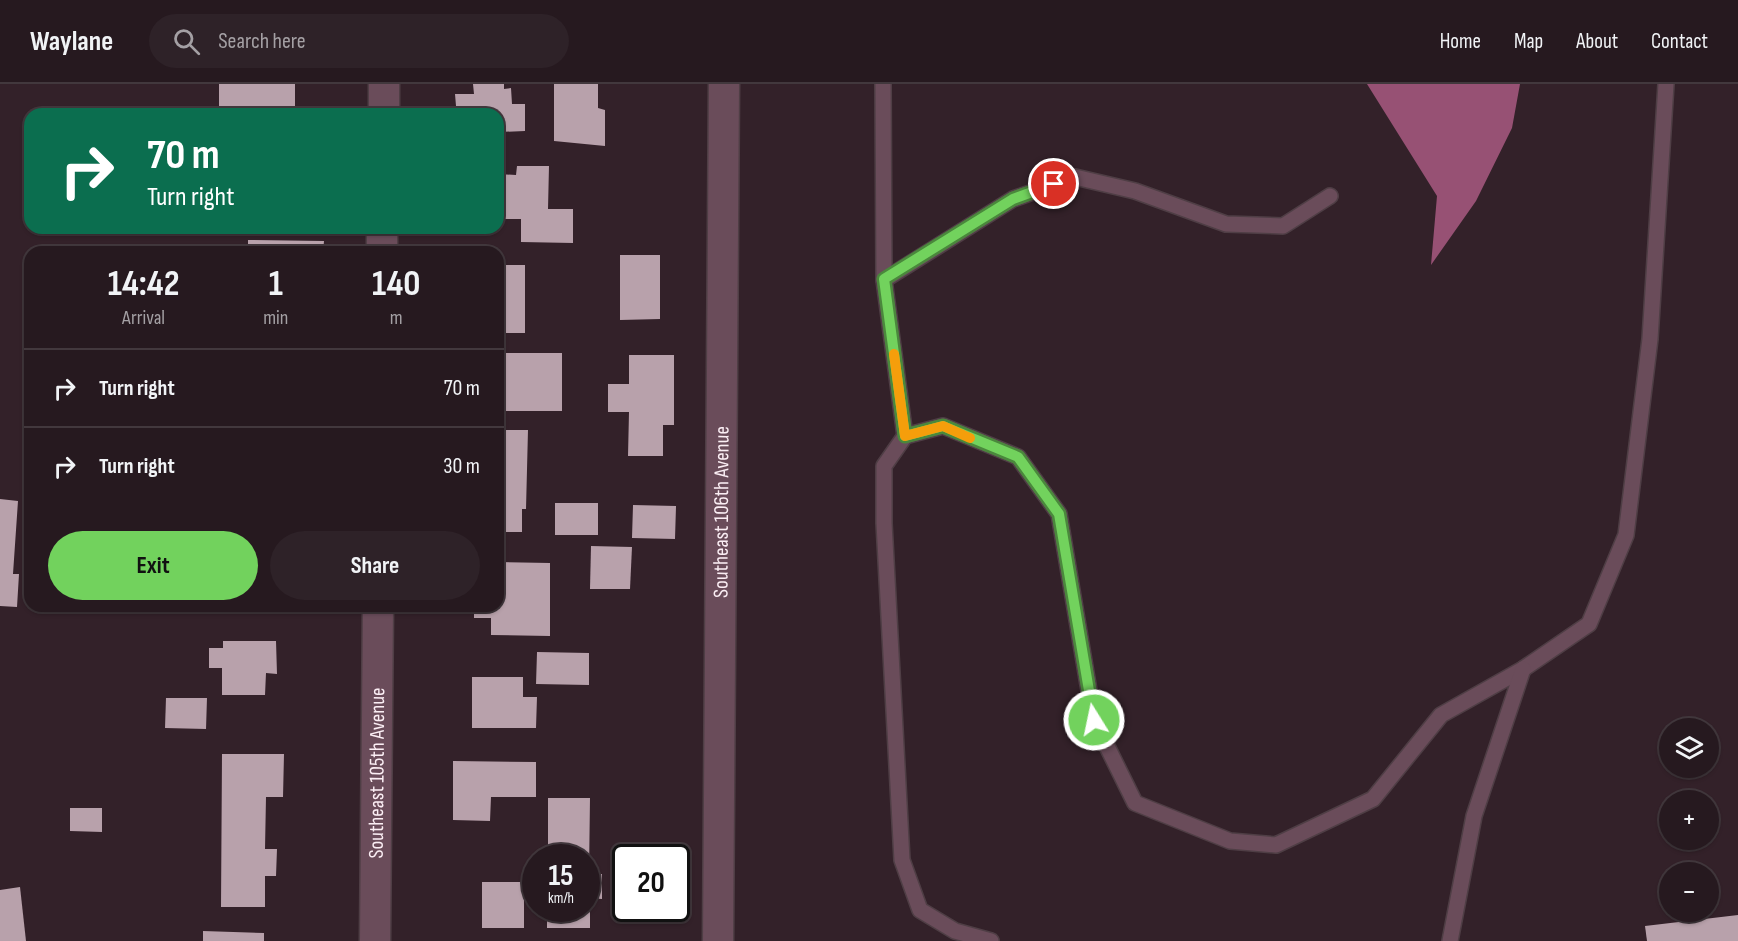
<!DOCTYPE html>
<html lang="en">
<head>
<meta charset="utf-8">
<style>
  :root { --surface:#26191f; --page:#2e2228; --text:#f1f3f6; --muted:#a4a0a4; --line:#42383d; --accent:#72d25d }
  body { margin:0; font-family:"Sofia Sans Condensed",sans-serif; background:var(--page); color:var(--text); height:100vh; display:flex; flex-direction:column; font-size:22px; white-space:nowrap }
  * { box-sizing:border-box; margin:0 }
  p { font-size:20px; color:var(--muted) }
  .icon { flex:none; width:33px; height:33px; fill:none; stroke:currentColor; stroke-width:2; stroke-linecap:round; stroke-linejoin:round }
  .map { position:relative; flex:1; overflow:hidden }
  .side { position:absolute; left:24px; top:162px; width:480px; height:366px; display:flex; flex-direction:column; background:var(--surface); border-radius:18px; box-shadow:0 2px 4px #0004,0 0 0 2px var(--line) }
  .side>* { flex:none }
  .banner { position:absolute; left:24px; top:24px; width:480px; height:126px; border-radius:18px; box-shadow:0 2px 4px #0004,0 0 0 2px var(--line); background:#0b6e4f; color:#fff; overflow:hidden }
  .fabs { position:absolute; left:1659px; top:634px; display:grid; gap:12px }
  .fabs a { display:grid; place-items:center; width:60px; height:60px; border-radius:50%; background:var(--surface); box-shadow:0 2px 4px #0004,0 0 0 2px var(--line); font-size:30px }
  .speed { position:absolute; left:522px; top:760px; display:flex; gap:12px; font-size:30px; font-weight:700; text-align:center }
  .speed>* { display:grid; place-content:center; width:78px; height:78px; border-radius:50%; background:var(--surface); box-shadow:0 2px 4px #0004,0 0 0 2px var(--line); line-height:1 }
  .speed small { font-size:15px; font-weight:400 }
  .speed .limit { border:3px solid #111; border-radius:9px; background:#fff; color:#111 }
  .pin { position:absolute; display:grid; place-items:center; width:51px; height:51px; color:#fff; margin:-26px; border:3px solid #fff; border-radius:50%; box-shadow:0 2px 6px #0007 }
  .me { position:absolute; width:66px; margin:-33px; rotate:350deg; stroke-linejoin:round; filter:drop-shadow(0 0 4px #0008) }
  .turn { display:flex; align-items:center; gap:21px; height:126px; padding:0 24px; font-size:27px }
  .turn .icon { width:78px; height:78px; stroke-width:2.5 }
  .turn b { display:block; font-size:42px; line-height:51px }
  .eta { display:flex; justify-content:space-evenly; align-items:center; height:102px; text-align:center }
  .eta b { font-size:36px; font-weight:700; line-height:42px }
  .primary-button { display:flex; gap:12px; margin-top:auto; padding:12px 24px }
  .primary-button a { flex:1; height:69px; border-radius:36px; background:var(--accent); color:#111; font-size:24px; font-weight:700; line-height:69px; text-align:center }
  .primary-button a+a { background:var(--page); color:var(--text) }
  ul { padding:0; list-style:none }
  li { display:flex; align-items:center; gap:18px; height:78px; padding:0 24px; border-top:2px solid var(--line) }
  li div { flex:1 }
  li b { display:block; font-size:22px }
  li em { font-style:normal }
  header { display:flex; align-items:center; gap:36px; box-sizing:border-box; height:84px; padding:0 30px; background:var(--surface); border-bottom:2px solid var(--line) }
  header strong { font-size:28px }
  nav { display:flex; gap:33px; margin-inline-start:auto; font-size:21px }
  .search { width:420px; height:54px; background:var(--page); display:flex; align-items:center; gap:15px; box-sizing:border-box; padding:0 21px; border-radius:33px; color:var(--muted); font-size:22px }
  .map>svg:first-child { display:block }
</style>
</head>
<body>
<header>
<strong>Waylane</strong>
<div class="search"><svg class="icon" aria-label="search" viewBox="0 0 24 24"><circle cx="10" cy="10" r="6"/><path d="M15 15l6 6"/></svg>Search here</div>
<nav><a>Home</a><a>Map</a><a>About</a><a>Contact</a></nav>
</header>
<div class="map">
<svg width="1738" height="857" viewBox="0 0 1738 857">
  <rect width="100%" height="100%" fill="#332129"/>
  <path fill="#975174" d="M1367,0h153l-8,44 -36,73 -45,64 6,-69z"/>
  <g fill="#b8a1ab">
    <rect x="219" y="0" width="76" height="30"/>
    <path d="M473,0h31v5l7,-1 1,16h13v27l-27,1v-18h-49l-1,-7 8,-1 -1,-12h19z"/>
    <path d="M554,0h44v24l7,2v36l-51,-5z"/>
    <path d="M517,82h32l-1,43h25v34l-52,-1v-23h-23v-45l18,1z"/>
    <path d="M248,156l76,1 -1,11h-75z"/>
    <path d="M620,171h40v64l-40,1z"/>
    <rect x="498" y="181" width="27" height="68"/>
    <rect x="498" y="269" width="64" height="58"/>
    <path d="M629,271h45v70h-11v31h-35l1,-44h-21v-28h21z"/>
    <path d="M498,346h30l-2,79h-4v23h-24z"/>
    <path d="M0,415l18,2 -5,73h6l-2,33 -17,-1z"/>
    <rect x="555" y="419" width="43" height="32"/>
    <path d="M633,421l43,1 -1,33 -43,-1z"/>
    <path d="M591,462l41,1 -2,42h-40z"/>
    <path d="M498,478l52,1v73l-59,-1v-17h-17v-12h24z"/>
    <path d="M190,522h76l1,6h-78z"/>
    <path d="M223,557h53l1,33 -11,-1 -1,22h-43v-27h-13v-20h14z"/>
    <path d="M537,568l52,1v32l-53,-1z"/>
    <path d="M472,593h51v20h14l-1,31h-64z"/>
    <path d="M166,614h41l-1,31 -41,-1z"/>
    <path d="M222,670h62l-1,43h-17l-1,52h12l-1,27h-11v31h-44z"/>
    <path d="M453,677l83,1v35h-45l-1,24 -37,-1z"/>
    <path d="M548,714h42l-1,76h13v25l-12,-1v30h-43v-19h39v-51h-38z"/>
    <path d="M70,724h32v24l-32,-1z"/>
    <rect x="482" y="798" width="42" height="46"/>
    <path d="M20,803l6,54h-26v-51z"/>
    <path d="M1738,831v26h-91l-2,-15z"/>
    <path d="M203,847l61,2v8h-61z"/>
  </g>
  <g fill="none" stroke-linecap="round" stroke-linejoin="round">
    <g stroke="#4f3e45" stroke-width="18">
      <g id="lane">
        <path d="M883,0l1,196 21,156"/>
        <path d="M884,196l129,-81 62,-22 60,14 91,33 57,2 47,-30"/>
        <path d="M991,857l-36,-10 -35,-21 -18,-50 -18,-337v-57l21,-30 38,-10 75,31 41,57 35,206 41,83 95,38 46,4 97,-46 68,-84 82,-46 66,-45 37,-89 24,-196 16,-255"/>
        <path d="M1450,857l24,-125 49,-147"/>
      </g>
    </g>
    <g stroke="#4f3e45" stroke-width="33">
      <g id="street">
        <path d="M384,30v-30"/>
        <path d="M382,168v-24"/>
        <path id="s1" d="M375,857l3,-335"/>
        <path id="s2" d="M718,857l6,-857"/>
      </g>
    </g>
    <use href="#lane" stroke="#6a4c5a" stroke-width="15"/>
    <use href="#street" stroke="#6a4c5a" stroke-width="30"/>
  </g>
  <g fill="none" stroke-linecap="round" stroke-linejoin="round">
    <g stroke="#4a883c" stroke-width="15">
      <path id="route" d="M1054,100l-41,15 -129,80 21,157 38,-10 75,31 41,57 35,206"/>
    </g>
    <use href="#route" stroke="#72d25d" stroke-width="10"/>
    <path stroke="#f59e0b" stroke-width="10" d="M894,270l11,82 38,-10 27,12"/>
  </g>
  <g text-anchor="middle" stroke-width="6" stroke-linejoin="round" paint-order="stroke">
    <g font-size="21" fill="#fbeef4" stroke="#150d11">
      <text dy="7" stroke="none"><textPath href="#s2" startOffset="429">Southeast 106th Avenue</textPath></text>
      <text dy="7" stroke="none"><textPath href="#s1" startOffset="168">Southeast 105th Avenue</textPath></text>
    </g>
  </g>
</svg>
<div class="fabs">
<a><svg class="icon" aria-label="layers" viewBox="0 0 24 24"><path d="M12 4l9 5-9 5-9-5zM3 14l9 5 9-5"/></svg></a>
<a>+</a>
<a>−</a>
</div>
<div class="speed"><div>15<small>km/h</small></div><div class="limit">20</div></div>
<div class="pin" style="left:1054px;top:100px;background:#d93025"><svg class="icon" aria-label="arrive" viewBox="0 0 24 24"><path d="M6 21V4h12l-3 4 3 4H6"/></svg></div>
<svg class="me" style="left:1094px;top:636px" viewBox="-20 -20 40 40"><circle r="17" fill="#72d25d" stroke="#fff" stroke-width="3"/><path d="M0-11L8 9 0 5-8 9z" fill="#fff"/></svg>
<div class="banner">
<div class="turn"><svg class="icon" aria-label="right" viewBox="0 0 24 24"><path d="M7 20v-9h11M14 6l5 5-5 5"/></svg><div><b>70 m</b>Turn right</div></div>
</div>
<section class="side">
<div class="eta">
<div><b>14:42</b><p>Arrival</p></div>
<div><b>1</b><p>min</p></div>
<div><b>140</b><p>m</p></div>
</div>
<ul>
<li><svg class="icon" aria-label="right" viewBox="0 0 24 24"><path d="M7 20v-9h11M14 6l5 5-5 5"/></svg><div><b>Turn right</b></div><em>70 m</em></li>
<li><svg class="icon" aria-label="right" viewBox="0 0 24 24"><path d="M7 20v-9h11M14 6l5 5-5 5"/></svg><div><b>Turn right</b></div><em>30 m</em></li>
</ul>
<div class="primary-button"><a>Exit</a><a>Share</a></div>
</section>
</div>
</body>
</html>
